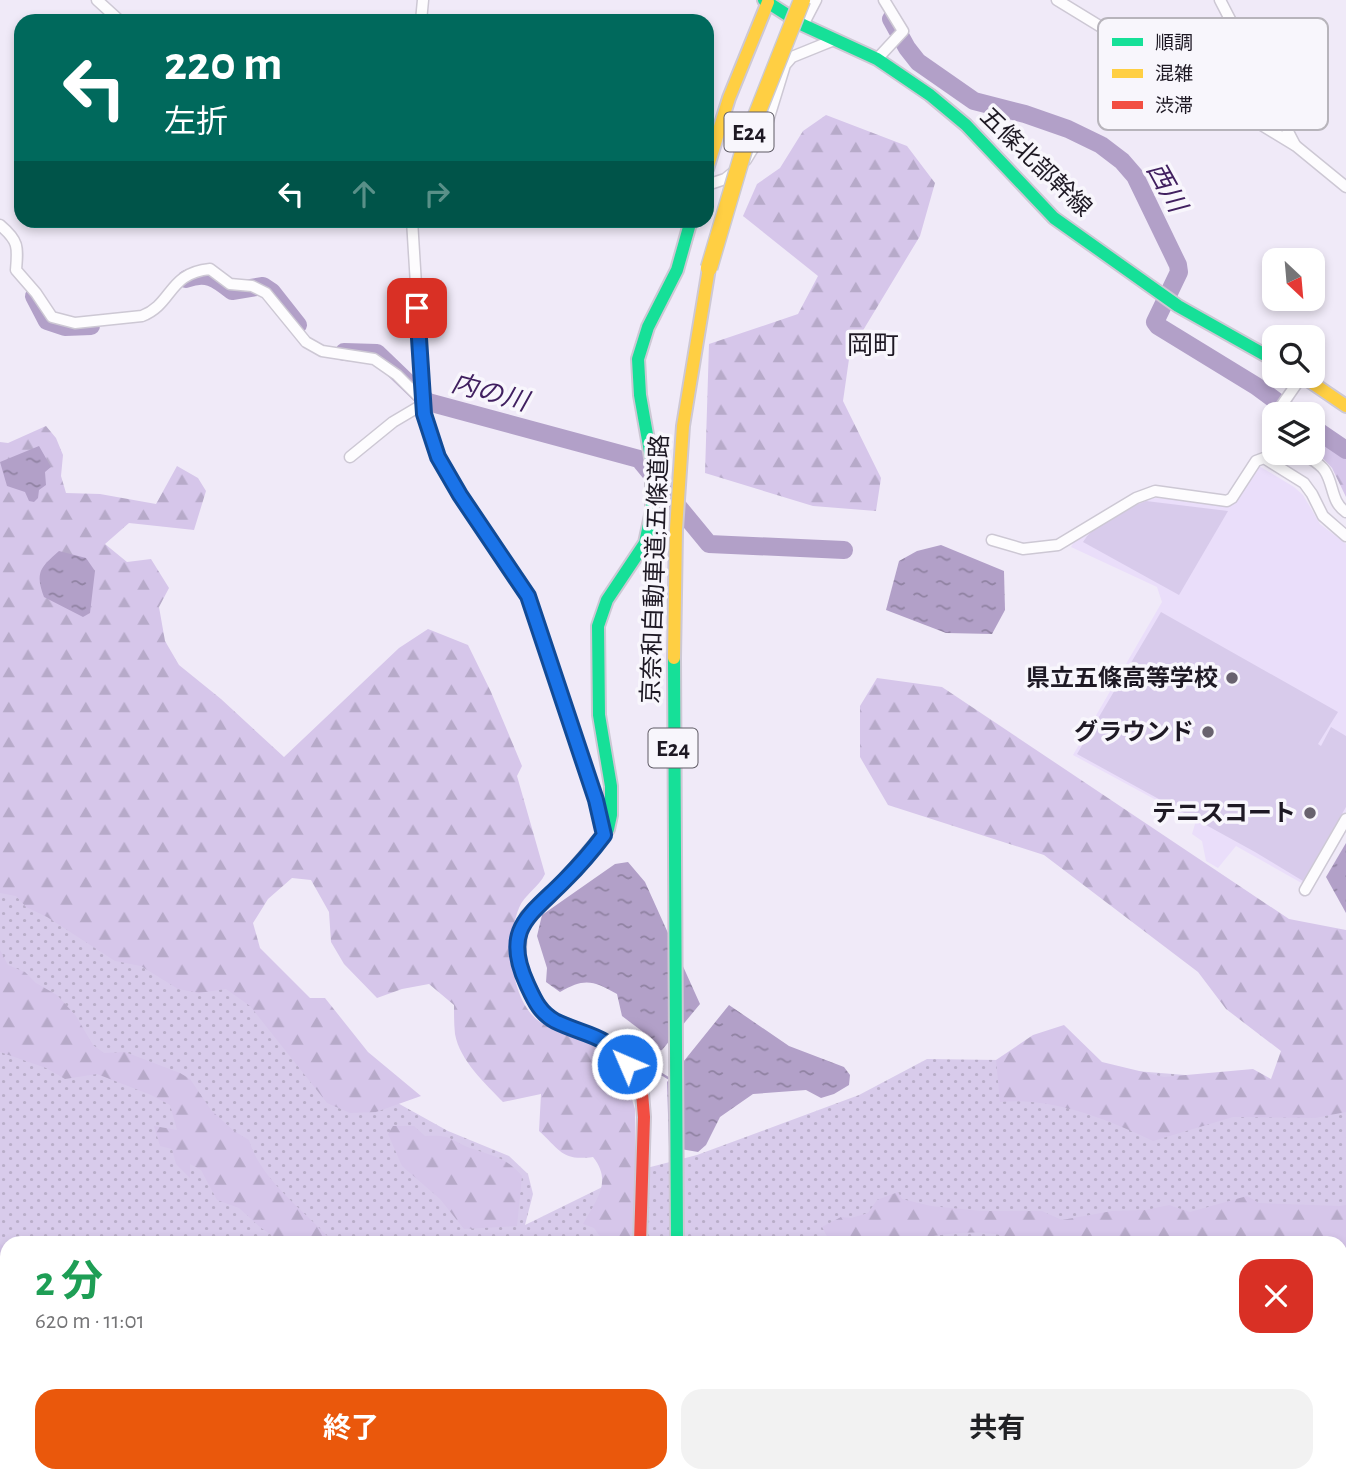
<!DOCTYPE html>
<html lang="ja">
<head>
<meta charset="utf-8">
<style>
  :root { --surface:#fff; --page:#f2f2f2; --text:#202124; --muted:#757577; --accent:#ea580c }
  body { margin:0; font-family:"Alegreya Sans","Noto Sans JP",sans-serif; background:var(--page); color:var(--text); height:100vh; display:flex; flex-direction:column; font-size:26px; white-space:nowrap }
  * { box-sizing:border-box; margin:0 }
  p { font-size:23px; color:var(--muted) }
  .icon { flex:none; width:38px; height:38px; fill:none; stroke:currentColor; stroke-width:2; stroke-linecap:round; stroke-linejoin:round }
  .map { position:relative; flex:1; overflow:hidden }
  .sheet { position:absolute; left:0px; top:1236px; width:1348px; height:247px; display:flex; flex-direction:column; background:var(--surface); border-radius:21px 21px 0 0; box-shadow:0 4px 10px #0003 }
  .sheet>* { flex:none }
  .banner { position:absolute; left:14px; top:14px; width:700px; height:214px; border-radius:21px; box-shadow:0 4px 10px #0003; background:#00695c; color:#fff; overflow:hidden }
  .needle { width:46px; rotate:154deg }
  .fabs { position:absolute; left:1262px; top:248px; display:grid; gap:14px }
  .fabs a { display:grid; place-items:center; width:63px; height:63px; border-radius:14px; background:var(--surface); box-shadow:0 4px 10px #0003; font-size:35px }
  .pin { position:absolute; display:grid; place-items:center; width:60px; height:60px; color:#fff; margin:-30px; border-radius:14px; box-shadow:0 4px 10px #0006 }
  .me { position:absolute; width:77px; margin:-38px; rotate:315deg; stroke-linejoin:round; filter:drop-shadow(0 0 5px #0008) }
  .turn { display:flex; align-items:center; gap:24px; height:147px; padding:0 35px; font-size:32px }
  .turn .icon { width:91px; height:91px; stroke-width:2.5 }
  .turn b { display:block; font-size:49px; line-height:60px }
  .lanes { display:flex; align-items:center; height:66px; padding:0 35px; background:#0003; justify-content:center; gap:35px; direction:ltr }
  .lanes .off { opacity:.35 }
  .round { display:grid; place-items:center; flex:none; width:74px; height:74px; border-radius:21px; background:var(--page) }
  .overview { display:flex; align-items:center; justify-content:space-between; height:119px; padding:0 35px }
  h1 { font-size:42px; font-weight:700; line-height:52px; color:#1e9e55 }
  .primary-button { display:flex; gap:14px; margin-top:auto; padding:14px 35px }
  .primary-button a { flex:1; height:80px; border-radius:21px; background:var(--accent); color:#fff; font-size:28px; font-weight:700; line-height:80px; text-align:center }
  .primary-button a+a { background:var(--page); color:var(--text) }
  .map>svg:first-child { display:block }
</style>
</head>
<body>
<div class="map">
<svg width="1346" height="1481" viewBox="0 0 1346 1481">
  <defs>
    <pattern id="grass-dots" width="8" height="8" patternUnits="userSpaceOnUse" patternTransform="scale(1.75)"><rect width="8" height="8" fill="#d8cbeb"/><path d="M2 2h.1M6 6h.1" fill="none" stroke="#b9aec9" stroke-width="1.8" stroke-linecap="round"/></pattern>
    <pattern id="forest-firs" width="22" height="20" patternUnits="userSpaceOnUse" patternTransform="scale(1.75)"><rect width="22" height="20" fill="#d6c6ea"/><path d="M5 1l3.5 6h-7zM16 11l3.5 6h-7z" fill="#b7aac9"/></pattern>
    <pattern id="water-ripples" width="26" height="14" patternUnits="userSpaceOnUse" patternTransform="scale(1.75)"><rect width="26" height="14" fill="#b2a0c8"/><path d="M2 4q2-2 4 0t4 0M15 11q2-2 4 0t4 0" fill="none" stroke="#9082a2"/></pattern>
  </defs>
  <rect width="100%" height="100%" fill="#f0eaf8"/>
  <path fill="#eadefa" d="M1259,466l35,21 9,8 17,29 26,20v267l-41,74 -69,-39 -18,22 -12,-7 -4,-20 -10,-7 3,-10 -2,-4 -120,-65 89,-153 -5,-15 -86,-40 4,-7 69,-41 12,-1 77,6 21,-36z"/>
  <path fill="url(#grass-dots)" d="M0,827l217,130 177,144 54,30 61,25 19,18 5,20 -8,31 110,-54 62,-16 162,-60 68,-36 73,1 271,22 75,-38v431l-6,-3v-230h-1333v134l-7,1z"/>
  <g fill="url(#forest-firs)">
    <path d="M826,115l81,31 28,37 -15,53 -70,116 -7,49 38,77 -5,33 -63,-5 -108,-33 4,-129 89,-30 20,-38 -75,-60 14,-32 23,-16 23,-37z"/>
    <path d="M46,426l10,12 7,17 -2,21 5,17 34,1 56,10 21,-38 21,12 8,13 -12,39 -65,-7 -24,21 22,18 24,-3 18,29 -10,19 6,34 14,24 42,34 63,58 115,-109 29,-19 40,16 23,47 31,74 -5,10 28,98c-6,13 -21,21 -26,34 -14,33 -9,99 26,117 20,10 43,14 60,27 17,13 24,37 30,57v133h-31l-10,-14 -11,-4c13,-24 30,-42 10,-67 -31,4 -32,-6 -54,-26l2,-37 -38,8c-18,-19 -43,-41 -48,-68 -1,-9 -1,-19 -1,-29l-25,-21 -27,5 -25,9 -33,-34 -13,-22 -2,-30 -18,-32 -19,-2 -24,21 -15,24 7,25 50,50h15l43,54 53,44 -45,16 -26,1 -23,-10 -77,-97 -24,-17 -27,4 -21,-4 -37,-23 -26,-5 -68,-44 -21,-10 -10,-11 -16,-3v-451l8,1z"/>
    <path d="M1316,429l30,18v50l-14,-29 -19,-20v-16z"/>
    <path d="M877,678l65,9 347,232 57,11v182l-31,6 -82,-1 -80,24c-46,-22 -101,-44 -153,-39l-4,-42 37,-25 31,-10 38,37 62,15 89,-8 18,10 10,-28 -55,-42 -28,-37 -154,-117 -156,-50 -28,-48v-51z"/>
    <path d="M0,950l8,15 17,7 11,11 21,12 19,21 17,29 11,8 21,-1 55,21 10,6 21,31 23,21 15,9c12,41 56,71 84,102h-51l-21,-14 -22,-20 -22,-8 -16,-30 -11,-6v14l-14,-14 -4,-15 -12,-3 -6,-20 23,4 -7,-25 -19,-10 -54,-21 -32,5 -19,-11 -46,-16z"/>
    <path d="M393,1126h21l11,10c29,-2 25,5 48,13 23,8 32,8 49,27l-5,50 -53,3 -24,-30 -38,-33 -14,-32z"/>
    <path d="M898,1192l4,7 29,7 51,5h60l20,9 50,-9 34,-1 23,-5 21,7 57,-16 12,7 81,3 6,-1v138l-5,-6 -1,-95h-139l-9,-6 -6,4v2h-165c-34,-16 -72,-8 -109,-3l-1,3h-81l-8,-15 19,-10 10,1 17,-5 9,-13z"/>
    <path d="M0,1244l7,3v48h-7z"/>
    <path d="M0,1347l7,1v127h633l-10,6h-630z"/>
    <path d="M1341,1410l5,1v51l-5,-4z"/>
  </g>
  <g fill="#d8cbeb">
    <path d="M1146,501l82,10 -49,84 -96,-53c12,-20 43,-33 63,-41z"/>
    <path d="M1161,612l177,100 -20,32 3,2 10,-19 15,9v71l-43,74 -48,-29 -178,-98z"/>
  </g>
  <g fill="url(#water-ripples)">
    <path d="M39,446l12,21 -6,5 1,13 -7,5 -1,8 -4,4 -5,-1 -4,-9 -18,-6 -7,-24z"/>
    <path d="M941,545l63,26 1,39 -13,24 -46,-1 -60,-23 13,-49 18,-10z"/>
    <path d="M59,551l27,7 9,13 -5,42 -7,4 -39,-20c-9,-25 -4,-29 15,-46z"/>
    <path d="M1346,843v70l-20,-36z"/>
    <path d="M628,862l17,20 55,122 -38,46 -11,4 -11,-6 11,-10 -29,-22 -5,-22c-23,-13 -32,-17 -57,-2l-14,-10 1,-14 -10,-32 5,-21 73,-51z"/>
    <path d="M729,1005l60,41 55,21 6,8 -1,10 -15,9 -13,4 -15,-8 -53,4 -33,23 -14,28 -8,7 -29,-5 -2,-65z"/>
  </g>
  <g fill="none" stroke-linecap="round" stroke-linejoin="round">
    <path stroke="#b2a0c8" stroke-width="2.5" d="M644,1054l3,11 21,13"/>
    <g stroke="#b2a0c8" stroke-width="18">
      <path d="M891,19l16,29 11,14 56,39 51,13 43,15 33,16 21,16 13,15 43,89 1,7 -24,50 3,4 98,60 39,29"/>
      <path d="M186,279c20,-8 30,-1 46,12l31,-5 9,6 26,33"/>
      <path d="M34,296l13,25 18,6 26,-1"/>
      <path d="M344,352l33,1 51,49 211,57 70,85 135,6"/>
      <path d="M1312,427l34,23"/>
    </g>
    <g stroke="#cdc8d4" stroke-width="13">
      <g id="street">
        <path d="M97,0l23,21"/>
        <path d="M1057,0l239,146 50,41"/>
        <path d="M1220,0l75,145"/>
        <path d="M421,21l2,-21"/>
        <path d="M803,25l13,-25"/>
        <path d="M877,59l26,-28 -19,-31"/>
        <path d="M746,160l20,-33 19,-62 7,-8 42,-17"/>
        <path d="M707,185l18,-6 10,-8"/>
        <path d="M412,220l12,194 14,43 22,38 68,101 68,203 8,36"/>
        <path d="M0,225c19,16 18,22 16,45l20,23 16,24 23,6 67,-7c31,-12 26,-43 68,-47l20,15 22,2 14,7 40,49 16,9 52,8 23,16 25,25"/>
        <path d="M1275,415l27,-39"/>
        <path d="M1274,417v15"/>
        <path d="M1302,453c7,5 18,10 23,18 9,14 6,31 21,41"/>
        <path d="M350,457l43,-35 27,-16 4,1"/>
        <path d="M992,540l31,9 35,-4 78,-47 19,-7 72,10 5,-3 24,-37 8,-3 40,25 8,11 11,22 23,20"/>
        <path d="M1305,890l41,-71"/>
        <path d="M879,1481l4,-6"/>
      </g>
    </g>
    <g stroke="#cdc8d4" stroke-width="16">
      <g id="fast">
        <path d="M764,0l39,25 74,34 53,36 36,30 88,93 124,88 96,54"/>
        <path d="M674,658l3,584"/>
        <path d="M597,842l11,-13 3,-14v-29l-12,-71 -1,-89 9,-26 38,-57 7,-32v-48l-12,-68 -2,-36 10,-32 29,-57 14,-50"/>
        <path d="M692,1475v6"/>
      </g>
    </g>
    <g stroke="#cdc8d4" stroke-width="16">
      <g id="slow">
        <path d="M707,169l22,-71 39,-96"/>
        <path d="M1302,376l44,30"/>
        <path d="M674,658l2,-129 7,-103 26,-158"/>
        <path d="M679,1475l1,6"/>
      </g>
    </g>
    <g stroke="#cdc8d4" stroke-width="16">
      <path id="jam" d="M597,842l-33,39 -37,35 -7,18 -2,28 21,47 17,12 48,20 14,11 24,41 2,24 -4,125"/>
    </g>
    <use href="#street" stroke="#fdfcfe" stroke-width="10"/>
    <use href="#fast" stroke="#16e098" stroke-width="12"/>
    <use href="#slow" stroke="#ffcf43" stroke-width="12"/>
    <use href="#jam" stroke="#f24e42" stroke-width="12"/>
    <g stroke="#cccad1" stroke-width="19" stroke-linecap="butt">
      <path id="slow-bridge" d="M709,268l38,-129 55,-139"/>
    </g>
    <use href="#slow-bridge" stroke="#ffcf43" stroke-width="16"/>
  </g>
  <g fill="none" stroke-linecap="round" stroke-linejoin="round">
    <g stroke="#114b97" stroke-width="18">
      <path id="route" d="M417,308l7,106 14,43 22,38 68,101 68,204 8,35c-12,16 -25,31 -39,45 -34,35 -64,48 -38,104 7,15 12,28 28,37 30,15 51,12 72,43"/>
    </g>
    <use href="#route" stroke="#1a73e8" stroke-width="12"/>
  </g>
  <g fill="#68626e" stroke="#f8f6fc" stroke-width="2.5">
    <circle cx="1232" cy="678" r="7"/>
    <circle cx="1208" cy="732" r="7"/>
    <circle cx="1310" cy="813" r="7"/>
  </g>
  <g text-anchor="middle" stroke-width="7" stroke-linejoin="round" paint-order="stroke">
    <g fill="#f8f6fc" stroke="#5f5b65" stroke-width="2">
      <rect x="724.5" y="112.5" width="49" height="39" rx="5"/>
      <rect x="648.5" y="728.5" width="49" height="39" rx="5"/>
    </g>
    <g font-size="23" font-weight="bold" fill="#1e1924">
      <text x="749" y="140">E24</text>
      <text x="673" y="756">E24</text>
    </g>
    <g font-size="24" fill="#1e1924" stroke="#f8f6fc">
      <text transform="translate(1036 162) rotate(44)" y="8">五條北部幹線</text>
      <text transform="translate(655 569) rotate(-88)" y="8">京奈和自動車道;五條道路</text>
    </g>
    <g font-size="24" font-weight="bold" fill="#1e1924" stroke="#f8f6fc" text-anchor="end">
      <text x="1218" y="686">県立五條高等学校</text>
      <text x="1194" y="740">グラウンド</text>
      <text x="1296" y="821">テニスコート</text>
    </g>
    <g font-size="26" font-style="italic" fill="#412060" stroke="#f8f6fc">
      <text transform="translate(1167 187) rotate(61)" y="9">西川</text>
      <text transform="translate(490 392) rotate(15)" y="9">内の川</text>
    </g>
    <g font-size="26" fill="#1e1924" stroke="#f8f6fc">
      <text x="873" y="354">岡町</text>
    </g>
  </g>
  <rect x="1098" y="18" width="230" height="112" rx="10" fill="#f8f6fc" stroke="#b7b4bb" stroke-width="2"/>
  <rect x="1112" y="38" width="31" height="8" fill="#16e098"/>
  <rect x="1112" y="69" width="31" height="9" fill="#ffcf43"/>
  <rect x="1112" y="101" width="31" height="8" fill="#f24e42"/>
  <g font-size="19" fill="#1e1924">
    <text x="1155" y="49">順調</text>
    <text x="1155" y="80">混雑</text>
    <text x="1155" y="112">渋滞</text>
  </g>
</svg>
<div class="fabs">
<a><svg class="needle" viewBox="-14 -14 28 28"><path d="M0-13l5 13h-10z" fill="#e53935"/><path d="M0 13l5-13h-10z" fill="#757577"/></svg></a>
<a><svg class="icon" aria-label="search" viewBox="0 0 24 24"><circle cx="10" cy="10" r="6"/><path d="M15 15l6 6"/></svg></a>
<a><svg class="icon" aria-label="layers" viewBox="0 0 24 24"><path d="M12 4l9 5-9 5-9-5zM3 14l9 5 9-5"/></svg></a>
</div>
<div class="pin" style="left:417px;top:308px;background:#d93025"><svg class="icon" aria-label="arrive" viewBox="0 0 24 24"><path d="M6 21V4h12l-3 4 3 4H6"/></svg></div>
<svg class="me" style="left:627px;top:1064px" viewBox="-20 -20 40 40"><circle r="17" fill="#1a73e8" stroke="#fff" stroke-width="3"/><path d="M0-11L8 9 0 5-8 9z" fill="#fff"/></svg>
<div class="banner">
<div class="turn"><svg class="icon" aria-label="left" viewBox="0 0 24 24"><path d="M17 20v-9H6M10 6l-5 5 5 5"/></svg><div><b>220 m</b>左折</div></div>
<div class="lanes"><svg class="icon" aria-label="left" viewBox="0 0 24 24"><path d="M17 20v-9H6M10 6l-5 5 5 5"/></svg><svg class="icon off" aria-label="ahead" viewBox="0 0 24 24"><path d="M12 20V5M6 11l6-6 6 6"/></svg><svg class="icon off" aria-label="right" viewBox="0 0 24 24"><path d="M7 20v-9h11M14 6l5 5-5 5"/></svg></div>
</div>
<section class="sheet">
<div class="overview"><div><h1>2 分</h1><p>620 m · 11:01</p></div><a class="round" style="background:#d93025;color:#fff"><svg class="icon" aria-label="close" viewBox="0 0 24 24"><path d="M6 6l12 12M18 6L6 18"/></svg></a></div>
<div class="primary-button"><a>終了</a><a>共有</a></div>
</section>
</div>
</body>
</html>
